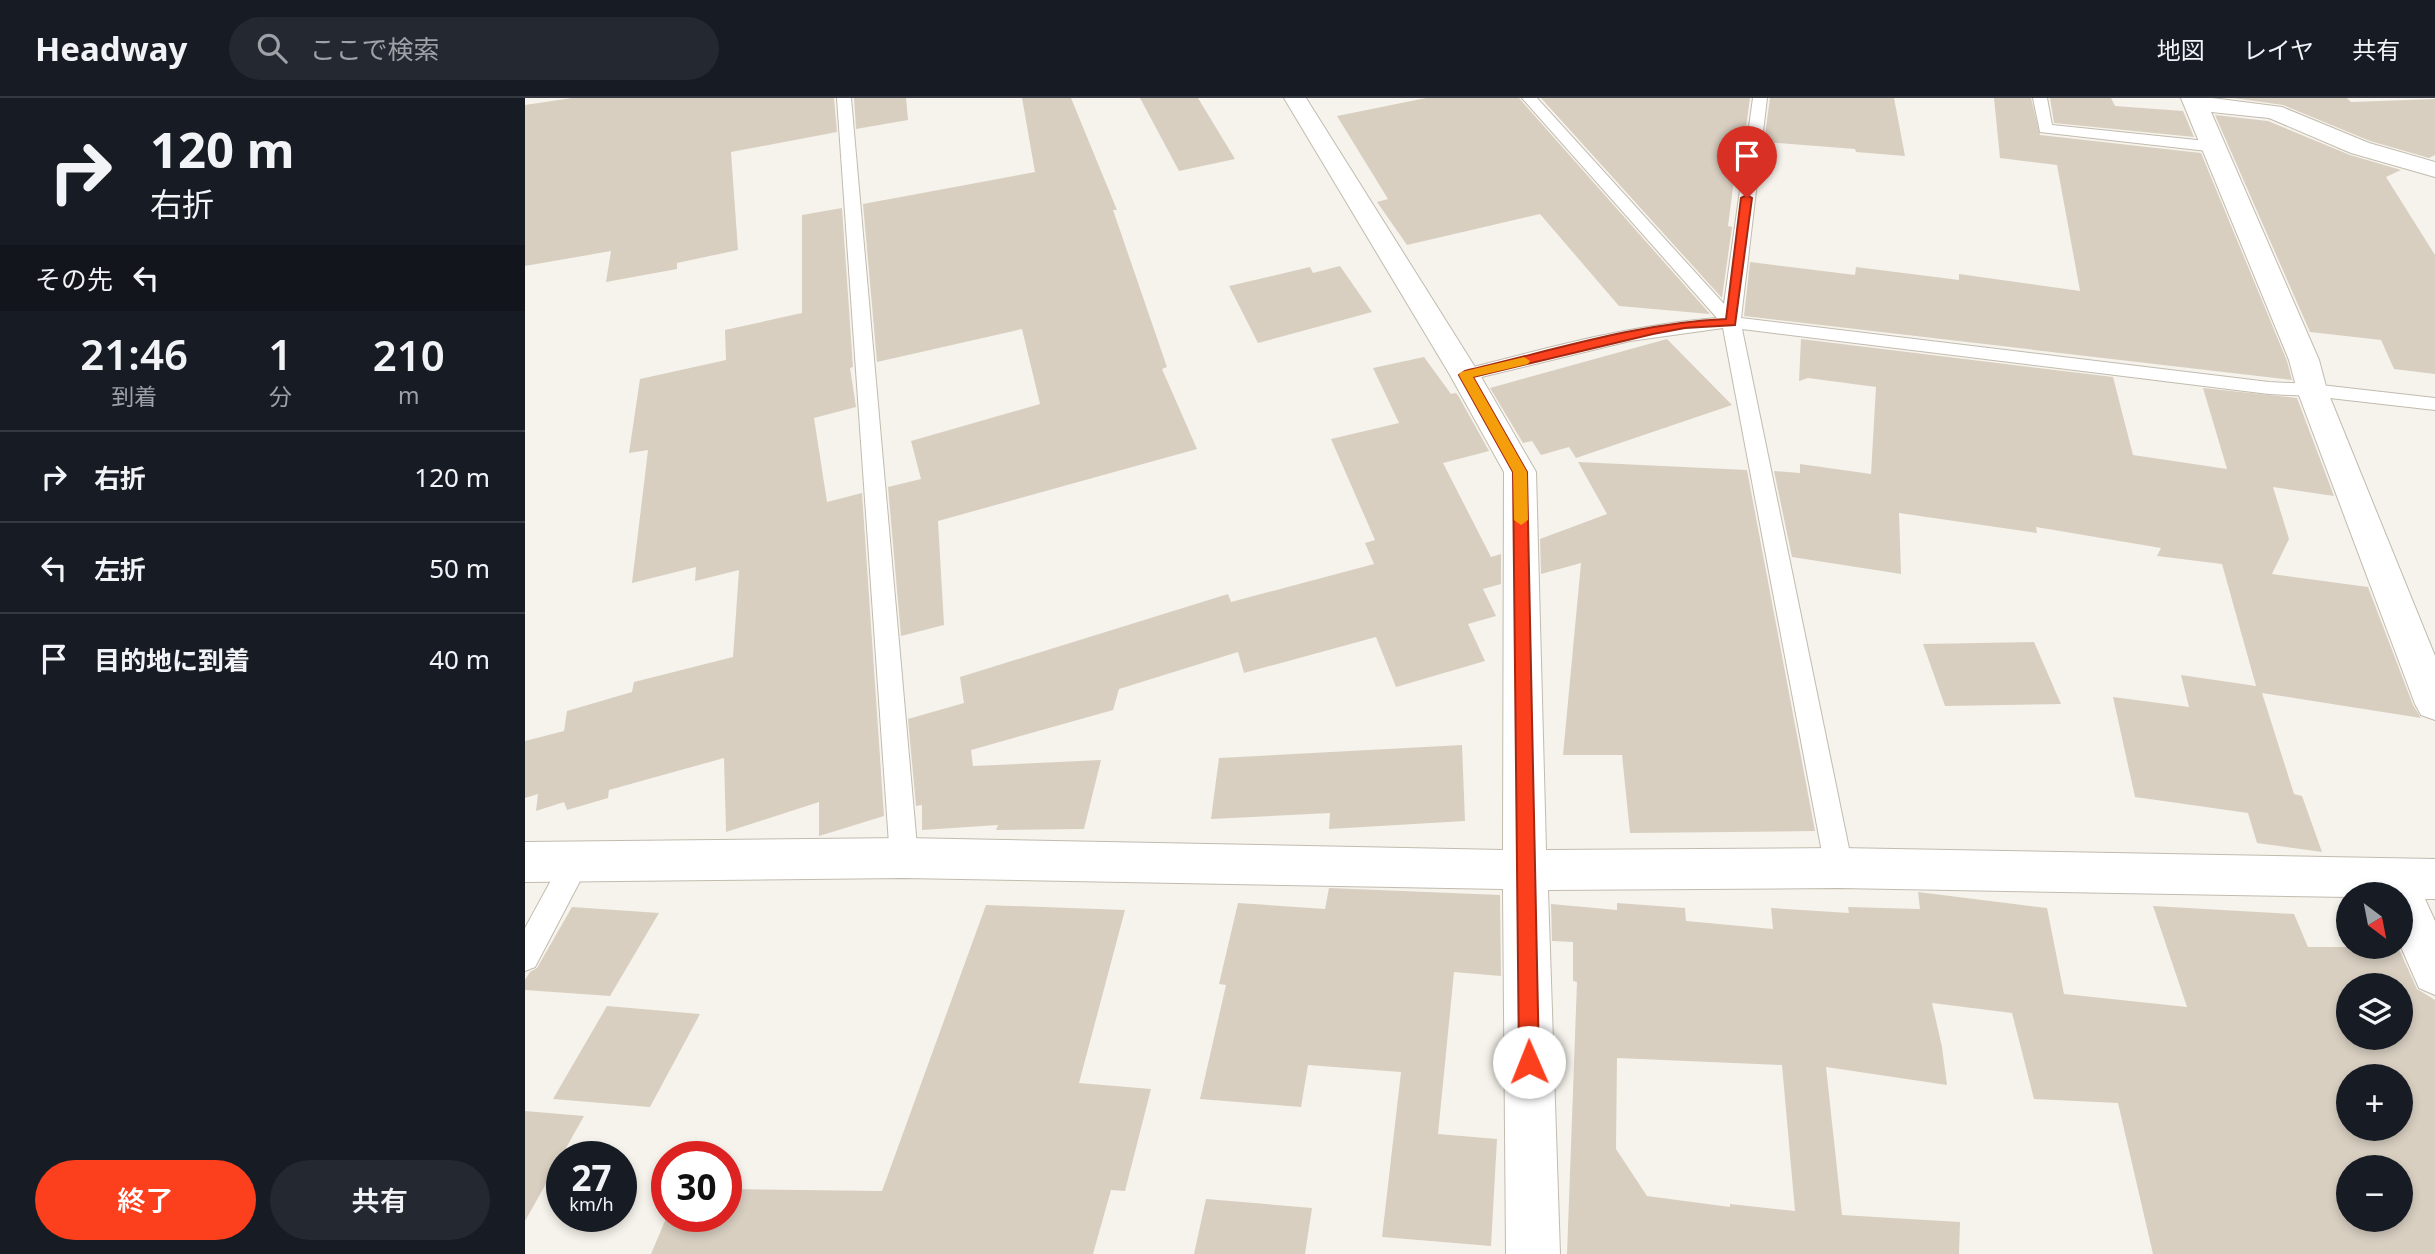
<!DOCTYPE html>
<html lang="ja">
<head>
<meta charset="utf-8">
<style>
  :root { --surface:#171b24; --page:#242831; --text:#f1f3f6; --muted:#9ea1a6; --line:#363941; --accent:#fc3f1d }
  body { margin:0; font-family:"Noto Sans","Noto Sans JP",sans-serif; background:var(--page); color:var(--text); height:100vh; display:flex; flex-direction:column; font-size:26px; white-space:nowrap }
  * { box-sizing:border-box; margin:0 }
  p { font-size:23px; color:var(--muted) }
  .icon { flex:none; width:38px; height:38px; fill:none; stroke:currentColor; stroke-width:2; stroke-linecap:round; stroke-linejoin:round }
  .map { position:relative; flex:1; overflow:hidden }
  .panel { display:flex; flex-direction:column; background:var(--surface); width:525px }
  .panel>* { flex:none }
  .hud { background:#171b24; color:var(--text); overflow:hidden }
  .needle { width:46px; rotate:148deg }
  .controls { position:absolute; left:1811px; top:784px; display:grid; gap:14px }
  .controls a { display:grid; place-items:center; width:77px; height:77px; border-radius:50%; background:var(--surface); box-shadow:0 4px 10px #0003; font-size:35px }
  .speed { position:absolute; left:21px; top:1043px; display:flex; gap:14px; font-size:35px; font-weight:700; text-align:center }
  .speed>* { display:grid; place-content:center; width:91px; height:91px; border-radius:50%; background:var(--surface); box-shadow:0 4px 10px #0003; line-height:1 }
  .speed small { font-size:18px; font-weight:400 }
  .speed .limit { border:10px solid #d22; background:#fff; color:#111 }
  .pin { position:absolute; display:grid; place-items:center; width:60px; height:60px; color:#fff; margin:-72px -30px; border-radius:50% 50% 50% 0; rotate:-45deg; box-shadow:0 0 7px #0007 }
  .pin .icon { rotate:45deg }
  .me { position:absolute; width:77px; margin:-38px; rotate:359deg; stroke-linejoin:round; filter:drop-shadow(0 0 5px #0008) }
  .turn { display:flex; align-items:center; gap:24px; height:147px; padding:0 35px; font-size:32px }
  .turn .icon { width:91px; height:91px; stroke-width:2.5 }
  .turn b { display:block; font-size:49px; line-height:60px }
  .then { display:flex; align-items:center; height:66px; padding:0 35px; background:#0003; gap:14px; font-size:26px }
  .eta { display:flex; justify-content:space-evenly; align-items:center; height:119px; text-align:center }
  .eta b { font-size:42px; font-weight:600; line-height:49px }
  .primary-button { display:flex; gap:14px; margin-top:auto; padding:14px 35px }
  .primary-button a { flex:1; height:80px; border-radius:42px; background:var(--accent); color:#fff; font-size:28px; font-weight:600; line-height:80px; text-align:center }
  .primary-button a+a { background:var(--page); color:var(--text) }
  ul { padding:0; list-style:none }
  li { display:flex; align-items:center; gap:21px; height:91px; padding:0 35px; border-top:2px solid var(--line) }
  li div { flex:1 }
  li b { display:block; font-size:26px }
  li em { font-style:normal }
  header { display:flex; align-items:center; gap:42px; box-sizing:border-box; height:98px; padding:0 35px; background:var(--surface); border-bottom:2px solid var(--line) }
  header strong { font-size:33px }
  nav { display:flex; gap:38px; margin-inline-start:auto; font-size:24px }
  .search { width:490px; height:63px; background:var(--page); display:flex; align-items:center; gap:18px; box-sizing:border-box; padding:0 24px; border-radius:38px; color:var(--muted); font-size:26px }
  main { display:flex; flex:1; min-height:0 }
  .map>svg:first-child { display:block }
</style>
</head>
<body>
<header>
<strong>Headway</strong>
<div class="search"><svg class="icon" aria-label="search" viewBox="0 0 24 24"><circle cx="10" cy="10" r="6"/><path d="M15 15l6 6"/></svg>ここで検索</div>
<nav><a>地図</a><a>レイヤ</a><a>共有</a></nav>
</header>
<main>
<section class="panel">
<div class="hud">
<div class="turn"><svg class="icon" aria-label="right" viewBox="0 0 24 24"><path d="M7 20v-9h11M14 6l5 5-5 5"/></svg><div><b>120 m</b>右折</div></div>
<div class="then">その先<svg class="icon" aria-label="left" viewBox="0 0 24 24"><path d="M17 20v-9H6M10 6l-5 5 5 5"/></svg></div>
</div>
<div class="eta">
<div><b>21:46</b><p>到着</p></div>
<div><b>1</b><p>分</p></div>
<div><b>210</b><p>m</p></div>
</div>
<ul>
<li><svg class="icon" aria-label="right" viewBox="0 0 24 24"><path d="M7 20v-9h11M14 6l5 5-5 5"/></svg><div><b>右折</b></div><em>120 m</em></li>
<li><svg class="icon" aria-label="left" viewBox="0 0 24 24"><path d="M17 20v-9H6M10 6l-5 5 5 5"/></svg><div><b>左折</b></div><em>50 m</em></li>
<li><svg class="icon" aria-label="arrive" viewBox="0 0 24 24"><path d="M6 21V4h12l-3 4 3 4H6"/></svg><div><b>目的地に到着</b></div><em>40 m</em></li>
</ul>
<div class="primary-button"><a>終了</a><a>共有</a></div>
</section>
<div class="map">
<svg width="1910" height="1156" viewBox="0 0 1910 1156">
  <rect width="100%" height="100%" fill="#f6f3ec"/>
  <g fill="#d8cfc1" fill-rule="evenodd">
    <path d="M47,0h262l3,34 -106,20 7,98 -61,13v6l-71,13 5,-31 -86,15v-161z"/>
    <path d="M329,0h52l2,22 -52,9z"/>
    <path d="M497,0h49l46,112h-4l54,157 -5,2 35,80 -259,72 6,104 -43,11 -13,-149 33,-8 -10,-38 129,-37 -18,-75 -145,33 -14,-158 172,-32z"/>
    <path d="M615,0h58l37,61 -56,12z"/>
    <path d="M901,0h93l191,216 -91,-8 -79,-92 -133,31 -30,-43 11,-3 -51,-83z"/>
    <path d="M1016,0h209l-6,43h-5l-11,85 4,1 -10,71z"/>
    <path d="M1245,0h124l11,58 -49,-4 -1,-3 -91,-7z"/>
    <path d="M1469,0h37l9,37 161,18 86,208 5,19 -548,-64 6,-54 105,13 1,-8 103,13v-6l121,17 -23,-126 -57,-7z"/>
    <path d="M1525,0h61l4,8 68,5 11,26 -140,-14z"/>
    <path d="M1708,0h114l4,4 84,-3v56l-6,3 -59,-17 -87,-36z"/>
    <path d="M1690,17l53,6 82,34 51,15 -15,7 49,78v119l-41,-5 -13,-29 -71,-8z"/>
    <path d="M317,110l11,159 -3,1 6,39 -42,11 13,84 35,-9 22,323 -65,20v-34l-93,30 -2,-74 -115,32 -1,8 -41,12 -3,-8 -28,9 2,-17 -13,4v-57l39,-10 3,-20 65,-19 2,-10 99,-25 6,-87 -44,11 1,-14 -64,16 16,-133 -19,3 11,-74 86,-19 -1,-30 77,-17v-98z"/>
    <path d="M815,168l32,46 -114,31 -29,-57 81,-19 3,6z"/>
    <path d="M1142,241l65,66 -156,53 -7,-11 -28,8 -9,-14 -9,2 -33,-55z"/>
    <path d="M1276,241l312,38 20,78 94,14 -24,-81 94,10 37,98 -61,-9 16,52 -17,35 96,13 45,118 8,13 -159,-25 32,101 8,2 20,56 -65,-9 -9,-30 -113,-16 -22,-100 76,10 -8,-32 75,11 -34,-122 -65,-8 4,-8 -125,-21 1,6 -138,-20 2,61 -109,-17 -18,-86 26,2v-9l71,10 5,-87 -68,-9 -9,3z"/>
    <path d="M899,259l27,37 5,-1 3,4 30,54 -46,12 48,94 10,-3v30l-18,5 13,27 -28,8 17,37 -89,26 -20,-50 -132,36 -6,-21 -119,37 -6,21 -142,40 2,16 128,-6 -17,69 -88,1 2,-5 -76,5v-25l-6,1 -8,-87 56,-16 -4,-26 268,-83 3,8 143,-38 -9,-21 10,-3 -44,-101 68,-16 -26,-55z"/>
    <path d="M1053,364l169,8 68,361 -185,2 -8,-78h-59l18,-192 -40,11 -1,-35 67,-25z"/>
    <path d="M1509,544l27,62 -116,2 -22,-62z"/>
    <path d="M937,647l3,76 -136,8 1,-16 -119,6 8,-61z"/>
    <path d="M804,790l171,7 1,81 -47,-4 -16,162 59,5 -6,107 -109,-9 19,-165 -93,-7 -7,42 -101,-8 26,-114 -7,-1 19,-81 87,6z"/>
    <path d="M1393,794l129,16 17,86 123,13 -34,-101 141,8 14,33h90l19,42 18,11v254h-282l-35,-151 -84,-4 -22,-86 -80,-10 10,44 5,38 -121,-18 16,148 118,7 -1,32h-392l10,-272 -4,-1v-39l-21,-1 -1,-37 66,6v-7l68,5 1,13 87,8 -2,-21 78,5 -1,-6 72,2zM1824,887h52v53h-52zM1092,960l165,7 13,146 -65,-7v3l-83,-11 -31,-47zM1824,978h52v53h-52zM1824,1069h52v53h-52z"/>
    <path d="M461,807l139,5 -46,173 72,6 -26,102 -14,-1 -18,64h-442l16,-38h59v-27l156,2z"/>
    <path d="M47,809l87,6 -49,83 -85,-6v-10l5,-8 7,-4z"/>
    <path d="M82,908l93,8 -50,93 -97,-8z"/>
    <path d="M0,1013l59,5 -59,105z"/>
    <path d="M681,1101l106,9 -7,46h-111z"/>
  </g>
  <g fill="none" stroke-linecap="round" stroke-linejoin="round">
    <g stroke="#c2bbae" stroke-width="2">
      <g id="lane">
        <path d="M312,0h14l67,760 -4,9 -10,3 -10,-3 -4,-9z"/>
        <path d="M997,0h15l187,206 29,-206h14l-26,220 528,64 43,2 123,14v12l-123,-14 -43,-2 -527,-65 111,539 -4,9 -10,4 -10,-4 -4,-9 -102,-540 -93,13 -165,40 -7,-2 -3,-4 3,-4c85,-22 171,-46 259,-53z"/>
        <path d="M1508,0h14l5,27 164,17 8,5 -8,5 -176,-20z"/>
        <path d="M51,751l10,4 4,9 -55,105 -10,4v-43l41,-75z"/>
      </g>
    </g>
    <g stroke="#c2bbae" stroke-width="2">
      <g id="street">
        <path d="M759,0h22l174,277 56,97 10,378 293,-2 596,11v40h-10l10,22v74l-16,-7 -18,-41v-53h-52v3l-510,-9 -291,2 12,364h-54l-3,-365 -599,-11 -379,4v-40l379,-4 599,12 1,-378 -54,-97z"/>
        <path d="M1656,0h31l70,9 87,36 66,19v15l-84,-24 -82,-35 -58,-6 108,248 8,30 108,266v64l-14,-5 -6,-11 -118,-314 -8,-30z"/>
      </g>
    </g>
    <use href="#lane" fill="#fff" fill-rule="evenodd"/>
    <use href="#street" fill="#fff" fill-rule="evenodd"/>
  </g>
  <path fill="#fc3f1d" stroke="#a42913" stroke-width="2" d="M1222,97l5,3 -17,127 -50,3 -32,6 -180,43 54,95 12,590 -3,7 -7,3 -7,-3 -3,-7 -6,-590 -54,-97 6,-4c86,-20 172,-48 261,-52l15,-121z"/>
  <path fill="#f59e0b" d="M999,259l6,4 -2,3 -55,13 54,95 1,48 -7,5 -7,-5 -1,-48 -54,-97 2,-3z"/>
</svg>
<div class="controls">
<a><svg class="needle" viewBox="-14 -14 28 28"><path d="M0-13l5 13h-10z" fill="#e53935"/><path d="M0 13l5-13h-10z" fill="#9ea1a6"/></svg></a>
<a><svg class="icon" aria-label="layers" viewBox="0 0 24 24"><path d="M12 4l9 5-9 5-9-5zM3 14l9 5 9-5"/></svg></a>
<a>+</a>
<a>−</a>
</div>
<div class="speed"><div>27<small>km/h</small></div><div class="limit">30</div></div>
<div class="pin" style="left:1222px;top:100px;background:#d93025"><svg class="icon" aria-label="arrive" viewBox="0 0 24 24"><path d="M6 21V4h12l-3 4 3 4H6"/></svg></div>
<svg class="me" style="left:1004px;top:964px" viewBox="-20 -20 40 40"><circle r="19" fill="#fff"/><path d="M0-13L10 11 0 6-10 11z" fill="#fc3f1d"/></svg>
</div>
</main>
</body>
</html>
